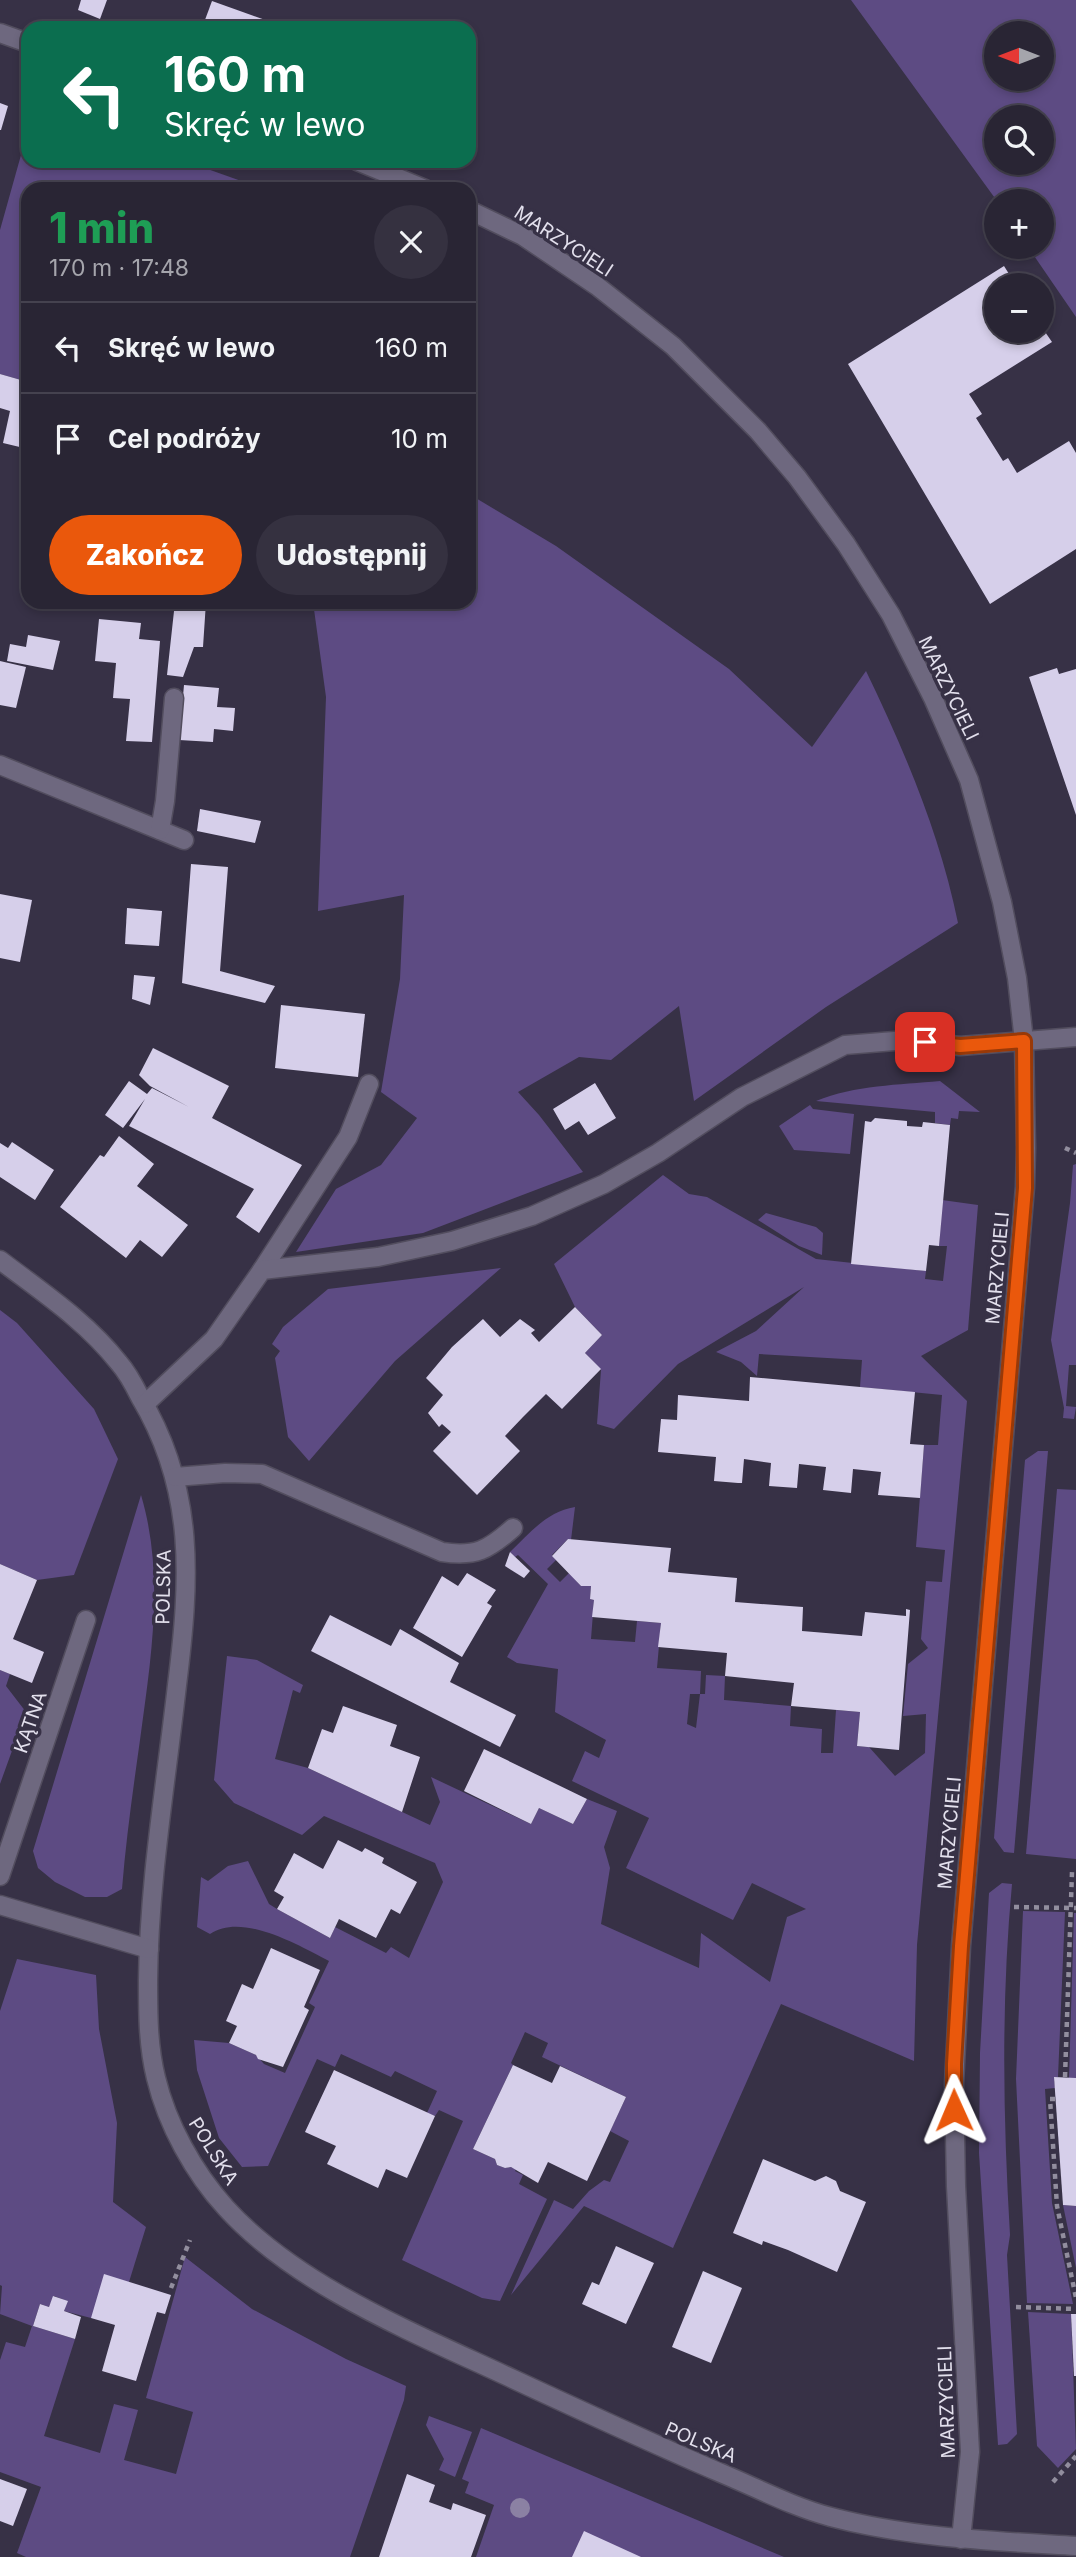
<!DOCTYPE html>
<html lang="pl">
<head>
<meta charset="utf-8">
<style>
  :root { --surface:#292534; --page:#353140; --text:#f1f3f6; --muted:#a5a5ac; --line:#45424f; --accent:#ea580c }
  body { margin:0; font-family:Inter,sans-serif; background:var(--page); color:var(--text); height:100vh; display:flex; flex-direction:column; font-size:26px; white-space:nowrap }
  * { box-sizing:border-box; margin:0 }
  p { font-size:23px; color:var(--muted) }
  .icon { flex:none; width:38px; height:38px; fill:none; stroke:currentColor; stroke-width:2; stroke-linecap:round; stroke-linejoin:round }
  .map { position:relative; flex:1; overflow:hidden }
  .details { position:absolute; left:21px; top:182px; width:455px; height:427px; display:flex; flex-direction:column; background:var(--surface); border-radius:21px; box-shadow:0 4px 10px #0003,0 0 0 2px var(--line) }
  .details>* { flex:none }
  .top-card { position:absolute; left:21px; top:21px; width:455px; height:147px; border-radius:21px; box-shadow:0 4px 10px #0003,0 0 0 2px var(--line); background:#0b6e4f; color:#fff; overflow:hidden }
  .needle { width:46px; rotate:270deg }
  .buttons { position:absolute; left:984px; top:21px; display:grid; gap:14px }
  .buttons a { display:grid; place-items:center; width:70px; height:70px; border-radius:50%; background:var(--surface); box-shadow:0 4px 10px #0003,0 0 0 2px var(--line); font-size:35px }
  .pin { position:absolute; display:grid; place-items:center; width:60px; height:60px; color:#fff; margin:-30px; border-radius:14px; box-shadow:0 4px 10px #0006 }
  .me { position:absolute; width:77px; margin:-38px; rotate:359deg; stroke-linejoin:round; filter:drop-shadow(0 0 5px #0008) }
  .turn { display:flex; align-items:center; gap:24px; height:147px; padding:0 28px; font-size:32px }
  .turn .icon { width:91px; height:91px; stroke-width:2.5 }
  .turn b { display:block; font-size:49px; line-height:60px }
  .round { display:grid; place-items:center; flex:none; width:74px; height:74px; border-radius:37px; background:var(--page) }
  .overview { display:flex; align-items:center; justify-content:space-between; height:119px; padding:0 28px }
  h1 { font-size:42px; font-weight:800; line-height:52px; color:#1e9e55 }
  .button { display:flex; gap:14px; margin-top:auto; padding:14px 28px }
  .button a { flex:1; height:80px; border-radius:42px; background:var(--accent); color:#fff; font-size:28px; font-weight:800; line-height:80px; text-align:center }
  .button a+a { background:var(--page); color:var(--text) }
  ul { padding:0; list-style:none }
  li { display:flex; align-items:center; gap:21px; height:91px; padding:0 28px; border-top:2px solid var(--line) }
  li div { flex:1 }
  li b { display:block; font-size:26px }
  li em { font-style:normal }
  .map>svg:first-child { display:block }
</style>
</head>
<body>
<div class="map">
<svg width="1076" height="2557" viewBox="0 0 1076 2557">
  <rect width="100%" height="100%" fill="#373146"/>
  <g fill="#5d4b83" fill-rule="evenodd">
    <path d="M851,0h225v317l-48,-70h13v-46h-44zM996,33h45v46h-45zM996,117h45v46h-45z"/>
    <path d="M28,130v31h157l79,28h-236v193l-28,-8v-144z"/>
    <path d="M469,494l87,52 173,123 83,78 54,-76c39,81 74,163 92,252l-132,84 -132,94 -15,-95 -68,54 -32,-3 -61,35 21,23 44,57 -160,61 -127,19 40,-63 45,-24 36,-47 -36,-26 19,-113 4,-84 -86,16 8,-214 -13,-95h156z"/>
    <path d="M940,1081l40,31 -21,-1 -1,8 -7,-1 -1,7 -15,-2v-11l-119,-11c39,-16 83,-16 124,-20z"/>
    <path d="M810,1105l3,4 41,5 -4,40 -56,-4 -15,-24z"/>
    <path d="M1076,1164v201h-7l-3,41 10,1 -2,12 -11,-1 1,-10 -13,-68 19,-137 3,-38z"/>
    <path d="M663,1175l26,19 18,3 109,62 110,12 -1,8 18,2 4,-35h-8l3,-46 36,5 -10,125 -47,26 46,45 -50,544 -3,116 -133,-57 -108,244 -89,-42 -73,89 43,-95 19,9 16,-18 15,-11 6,2 19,-41 -19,-10 16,-34 -84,-40 6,-14 -23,-11 -14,31 2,2 -40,84 22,10 2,6 8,3 6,-1 5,2 -1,2 8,4 -4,9 28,15 -47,102 -18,-3 -80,-38 61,-139 -24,-11 -4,6 -8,-3 10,-22 -42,-20 -4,6 -50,-23 -6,13 -18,-8 -49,107 -26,1 -23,-29 -22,-68 -3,-30 35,3 27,12 8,9 21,9 30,-66 -6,-4 20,-42c-31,-16 -87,-49 -119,-27l-13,-7 4,-50 7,4 20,-15 20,-5 21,43 8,5 53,29 5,-11 51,26 5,-6 18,11 34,-76 -8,-19 -111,-47 -22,19 -68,-32 -20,-23 13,-124 30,4 46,25 -3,8 -7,-3 -18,69 33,9 122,57 10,-23 -9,-25 100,47 8,-16 34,16 14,-25 30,12 -13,36 6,21 -9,56 98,44 2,-35 69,49 17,-65 19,-8 -54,-26 -19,37 -107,-52 23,-50 -77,-37 13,-30 14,7 7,-18 -51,-28 3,-43 -41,-6 -10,-6 41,-73 -30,-29 -3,2 -5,-5c20,-19 36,-40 65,-45l-4,33 -3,-1 -16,16 4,5 -9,9 13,13 9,-9 12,13h10l-1,13 4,1 -3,39 44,3 2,-21 24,2 -4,45 44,3 -1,23h5l1,-19 19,1 -1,24 67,6 -1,20 32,3 -1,24h12l3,-43 24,2 -3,34 12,1 26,29 30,-23 1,-39 -23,2 5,-52 20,-16 -7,-9 5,-58 16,1 3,-32 -29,-3 8,-102h14l4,-50 -82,-8 2,-27 -103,-6 -2,22 -16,-14 -25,-10 40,-21 48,-44 -126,77 -64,65 -17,-5 4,-54 -16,-17 17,-18 -27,-28 -21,-43zM690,1694h10l-4,34 -9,-4z"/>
    <path d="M766,1213l50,14 7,6 -1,22 -23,-9 -41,-26z"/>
    <path d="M501,1268l-106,93 -86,100 -21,-24 -13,-79 5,-7 -8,-7 11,-17 45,-38z"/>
    <path d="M0,1310l17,13 77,86 24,50 -44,116 -37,5 -37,-16z"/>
    <path d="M1038,1451h10l-34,402 -10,-1 -10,-14 31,-378z"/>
    <path d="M1057,1489l19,1v369l-50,-5z"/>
    <path d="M141,1495c24,81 10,163 -1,245 -7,50 -14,99 -18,149l-15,8h-22l-30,-15 -17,-14 -5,-17z"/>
    <path d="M0,1670l10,4 -4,12 20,26 -26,72z"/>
    <path d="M1002,1883l10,1c-11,117 -9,234 -2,351l-3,20 10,179 -10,10 -9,1 -19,-292 1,-100 9,-160z"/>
    <path d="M1023,1911l42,1 -7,165h-4l1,11 -10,1 7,114 21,101 -46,-1 -11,-224z"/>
    <path d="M1074,1913h2v165h-7z"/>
    <path d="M17,1959l79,16 3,54 18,94 -4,79 33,25 -17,55 -38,36 -27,-7 3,-10 -13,-5 -5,11 -9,-3 -7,22 42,13 -31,97 56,17 14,-49 24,6 -14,50 52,14 17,-62 -47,-14 39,-141 67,52 94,50 60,27 -2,14 -54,157h-324l-9,-4 24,-66 -41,-15v-112l6,-18 19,5 7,-21 -32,-12 2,-28 -2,-1v-274z"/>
    <path d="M1063,2205l13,1v62z"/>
    <path d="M1028,2312l43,2 5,135 -18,19 -21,-22z"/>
    <path d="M429,2416l43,16 -17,45 -16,-7 5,-11 -18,-34z"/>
    <path d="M481,2428l303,129h-308l18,-52 -29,-12 4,-11 -7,-3z"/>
  </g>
  <g fill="#d6cfea">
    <path d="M81,0h26l-7,19 -22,-9z"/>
    <path d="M212,1l76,27h-86z"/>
    <path d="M0,103l8,3 -7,24h-1z"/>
    <path d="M1004,266l12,19h-20v46h45v-5l11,16 -83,52 13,20 -6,4 27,43 5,-3 9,15 52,-32 7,12v96l-86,55 -142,-240z"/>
    <path d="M0,374l28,8v67l-25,-6 7,-32 -10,-3z"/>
    <path d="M175,602h31l-3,45h-9l-11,30 -16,-2z"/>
    <path d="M99,619l42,4 -2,16 21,2 -8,101 -26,-1 4,-42 -17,-1 3,-35 -21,-2z"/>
    <path d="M28,635l32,6 -7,29 -46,-9 3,-17 16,3z"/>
    <path d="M0,661l26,6 -10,41 -16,-3z"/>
    <path d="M1057,668l2,6 17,-5v146l-47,-138z"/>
    <path d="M184,685l35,3 -2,19 18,1 -2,23 -19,-2 -1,13 -34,-2z"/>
    <path d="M200,809l61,12 -6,22 -58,-12z"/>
    <path d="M191,864l37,3 -8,104 55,15 -10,17 -83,-20z"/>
    <path d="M0,894l32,6 -12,62 -20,-4z"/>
    <path d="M127,908l35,3 -3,35 -34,-2z"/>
    <path d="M134,975l21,2 -5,28 -18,-6z"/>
    <path d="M281,1005l84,9 -7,63 -83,-9z"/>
    <path d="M153,1048l76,38 -17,32 90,47 -43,68 -23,-16 18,-28 -125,-63 16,-27 -22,29 -18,-13 24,-34 18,13 5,-6 37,19 -39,-21 -11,-11z"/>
    <path d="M595,1083l21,35 -28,17 -9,-14 -14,9 -12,-21z"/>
    <path d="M875,1118l32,3v5l15,1 1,-5 27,3 -11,121 -10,-1 -3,26 -75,-7 14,-143 6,1z"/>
    <path d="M119,1136l35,28 -17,22 51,39 -26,32 -22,-17 -14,18 -66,-51 40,-52 4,2z"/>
    <path d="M12,1142l42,28 -19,30 -35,-23v-34l8,5z"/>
    <path d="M575,1307l27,28 -17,18 16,16 -39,40 -16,-15 -23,23 -18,19 15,15 -43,44 -44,-44 18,-19 -9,-8 -3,3 -11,-14 15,-18 -17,-17 26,-31 31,-28 17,18 20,-18 15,11 -4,3 8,9z"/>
    <path d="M750,1377l165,15 -5,52 14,1 -4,53 -42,-3 3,-23 -28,-3 -2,24 -28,-3 3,-23 -27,-3 -2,24 -28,-2 2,-23 -27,-4 -2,24h-4l-24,-2 2,-24 -58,-5 3,-33 16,1 1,-25 71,6z"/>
    <path d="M568,1539l103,9 -3,24 69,6 -2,24 68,5 -1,24 60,5 3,-24 41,4v-7l4,1 -11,140 -42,-4 3,-34 -69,-6 3,-23 -69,-7 2,-23 -69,-6 3,-24 -69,-6 2,-17 -4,-1 1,-13h-10l-29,-30z"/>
    <path d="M510,1552l20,19 -6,7 -19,-12z"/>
    <path d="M0,1564l37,16 -24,59 31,13 -12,31 -32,-13z"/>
    <path d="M467,1573l29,17 -9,13 5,3 -30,51 -49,-29 29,-52 16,10z"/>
    <path d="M330,1615l61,31 9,-17 59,34 -9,19 66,33 -16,32 -189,-96z"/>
    <path d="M343,1706l54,19 -7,21 30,11 -18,55 -94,-44 14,-39 11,4z"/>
    <path d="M484,1749l103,50 -14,25 -34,-16 -8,16 -67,-33z"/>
    <path d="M338,1840l24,12 3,-4 19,10 -2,5 35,19 -17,32 -9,-5 -15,29 -37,-19 -9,19 -53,-29 7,-12 -10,-6 20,-38 29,16z"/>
    <path d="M271,1948l49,22 -16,37 5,3 -26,57 -25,-8 -2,-4 -27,-12 8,-17 -11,-5 16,-37 11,5z"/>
    <path d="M513,2065l39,18 8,-17 66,31 -39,84 -39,-19 -10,21 -27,-16 -6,1 -8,-3 -2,-6 -22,-10z"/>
    <path d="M334,2070l101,46 -28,62 -21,-9 -8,19 -51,-24 9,-18 -31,-14z"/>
    <path d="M1054,2077l22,1v128l-13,-1z"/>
    <path d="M763,2159l52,22 11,-5 10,5 4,10 26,11 -29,70 -49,-22 -25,-9 -1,4 -29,-12z"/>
    <path d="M616,2246l38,17 -28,61 -44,-20 10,-22 7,3z"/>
    <path d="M703,2271l39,17 -31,75 -39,-16z"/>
    <path d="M104,2274l67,21 -6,19 -8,-2 -21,69 -34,-10 13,-46 -24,-7z"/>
    <path d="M53,2296l15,5 -4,10 17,6 -6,22 -42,-13 7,-22 9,3z"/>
    <path d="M1071,2314h5v62h-2z"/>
    <path d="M407,2474l28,11 -6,17 22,8 2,-7 33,12 -15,42h-92z"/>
    <path d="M0,2479l27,10 -14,37 -13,-5z"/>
    <path d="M584,2531l57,26h-69z"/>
  </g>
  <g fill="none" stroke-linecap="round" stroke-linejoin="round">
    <g stroke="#524d5e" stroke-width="21">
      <g id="minor">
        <path d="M0,33l28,10"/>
        <path d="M357,161l68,28"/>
        <path d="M469,210l54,26 74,50 76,60 85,85 39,46 49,67 45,71 42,83 36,82 33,122 15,76 7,63 2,107 -1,39 -64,759 -7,138 2,102 14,266 -9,87"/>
        <path d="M0,765l184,75"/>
        <path d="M160,830l5,-29 9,-103"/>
        <path d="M0,1260c42,32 86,61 119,103 9,10 15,22 21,34 56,93 50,184 37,288 -11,98 -28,196 -29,295 0,33 0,66 8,98 11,46 38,95 70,130 72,79 191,126 287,171 69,32 138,64 208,94 36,15 72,34 110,44 80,21 163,24 245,29"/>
        <path d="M262,1270l86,-133 21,-53"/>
        <path d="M145,1404l69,-65 48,-69 116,-13 74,-16 80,-25 72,-32 54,-31 84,-56 103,-52 62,-5 53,6 116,-9"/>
        <path d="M175,1477l50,-4 37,1 180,78c34,5 46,-2 71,-24"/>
        <path d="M0,1876l86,-256"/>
        <path d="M0,1905l149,44"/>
      </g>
    </g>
    <g stroke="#928e9e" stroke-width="4.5" stroke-dasharray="5 5" stroke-linecap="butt">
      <path d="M1065,1148l11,5"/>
      <path d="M1014,1907l62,1"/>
      <path d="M1065,2077l7,-205"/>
      <path d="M1055,2099h-5l7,107 19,92"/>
      <path d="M171,2288l19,-48"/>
      <path d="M1016,2307l60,2"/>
      <path d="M1053,2482l23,-26"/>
    </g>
    <use href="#minor" stroke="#6e687f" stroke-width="18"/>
  </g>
  <circle fill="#8b81a3" cx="520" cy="2508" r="10"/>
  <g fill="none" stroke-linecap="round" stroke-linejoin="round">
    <g stroke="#983908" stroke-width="18">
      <path id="route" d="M925,1042l35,4 64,-5 1,147 -64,758 -7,118v46"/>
    </g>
    <use href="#route" stroke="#ea580c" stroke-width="12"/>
  </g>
  <g text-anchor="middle" stroke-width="7" stroke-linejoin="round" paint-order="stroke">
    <g font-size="19" fill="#e3e0ed" stroke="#373146">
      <text transform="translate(564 241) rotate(33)" y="7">MARZYCIELI</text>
      <text transform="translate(949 688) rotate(64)" y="7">MARZYCIELI</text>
      <text transform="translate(997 1268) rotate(-85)" y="7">MARZYCIELI</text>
      <text transform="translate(163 1587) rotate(-89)" y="7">POLSKA</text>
      <text transform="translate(30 1722) rotate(-71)" y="7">KĄTNA</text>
      <text transform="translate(949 1833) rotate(-85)" y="7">MARZYCIELI</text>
      <text transform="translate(214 2151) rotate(58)" y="7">POLSKA</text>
      <text transform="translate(946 2402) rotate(-92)" y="7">MARZYCIELI</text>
      <text transform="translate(701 2442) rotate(23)" y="7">POLSKA</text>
    </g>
  </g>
</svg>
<div class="buttons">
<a><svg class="needle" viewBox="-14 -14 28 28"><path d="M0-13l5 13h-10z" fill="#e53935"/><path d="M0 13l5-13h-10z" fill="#a5a5ac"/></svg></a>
<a><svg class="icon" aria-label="search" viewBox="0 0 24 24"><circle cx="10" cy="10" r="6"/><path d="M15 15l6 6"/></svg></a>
<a>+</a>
<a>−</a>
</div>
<div class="pin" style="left:925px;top:1042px;background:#d93025"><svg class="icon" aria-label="arrive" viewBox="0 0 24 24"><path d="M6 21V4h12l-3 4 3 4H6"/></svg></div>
<svg class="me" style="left:954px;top:2110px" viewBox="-20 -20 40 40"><path d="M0-17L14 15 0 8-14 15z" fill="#ea580c" stroke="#fff" stroke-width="4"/></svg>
<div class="top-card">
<div class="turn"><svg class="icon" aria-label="left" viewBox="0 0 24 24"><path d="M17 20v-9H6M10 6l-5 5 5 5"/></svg><div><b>160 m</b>Skręć w lewo</div></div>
</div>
<section class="details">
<div class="overview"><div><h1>1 min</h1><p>170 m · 17:48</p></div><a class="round"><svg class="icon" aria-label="close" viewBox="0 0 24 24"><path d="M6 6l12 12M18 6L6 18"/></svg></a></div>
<ul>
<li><svg class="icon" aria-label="left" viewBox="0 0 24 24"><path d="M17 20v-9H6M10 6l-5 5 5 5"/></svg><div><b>Skręć w lewo</b></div><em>160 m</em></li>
<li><svg class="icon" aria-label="arrive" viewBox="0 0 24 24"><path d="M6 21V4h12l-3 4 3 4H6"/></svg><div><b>Cel podróży</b></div><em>10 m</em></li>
</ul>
<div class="button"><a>Zakończ</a><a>Udostępnij</a></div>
</section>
</div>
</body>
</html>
